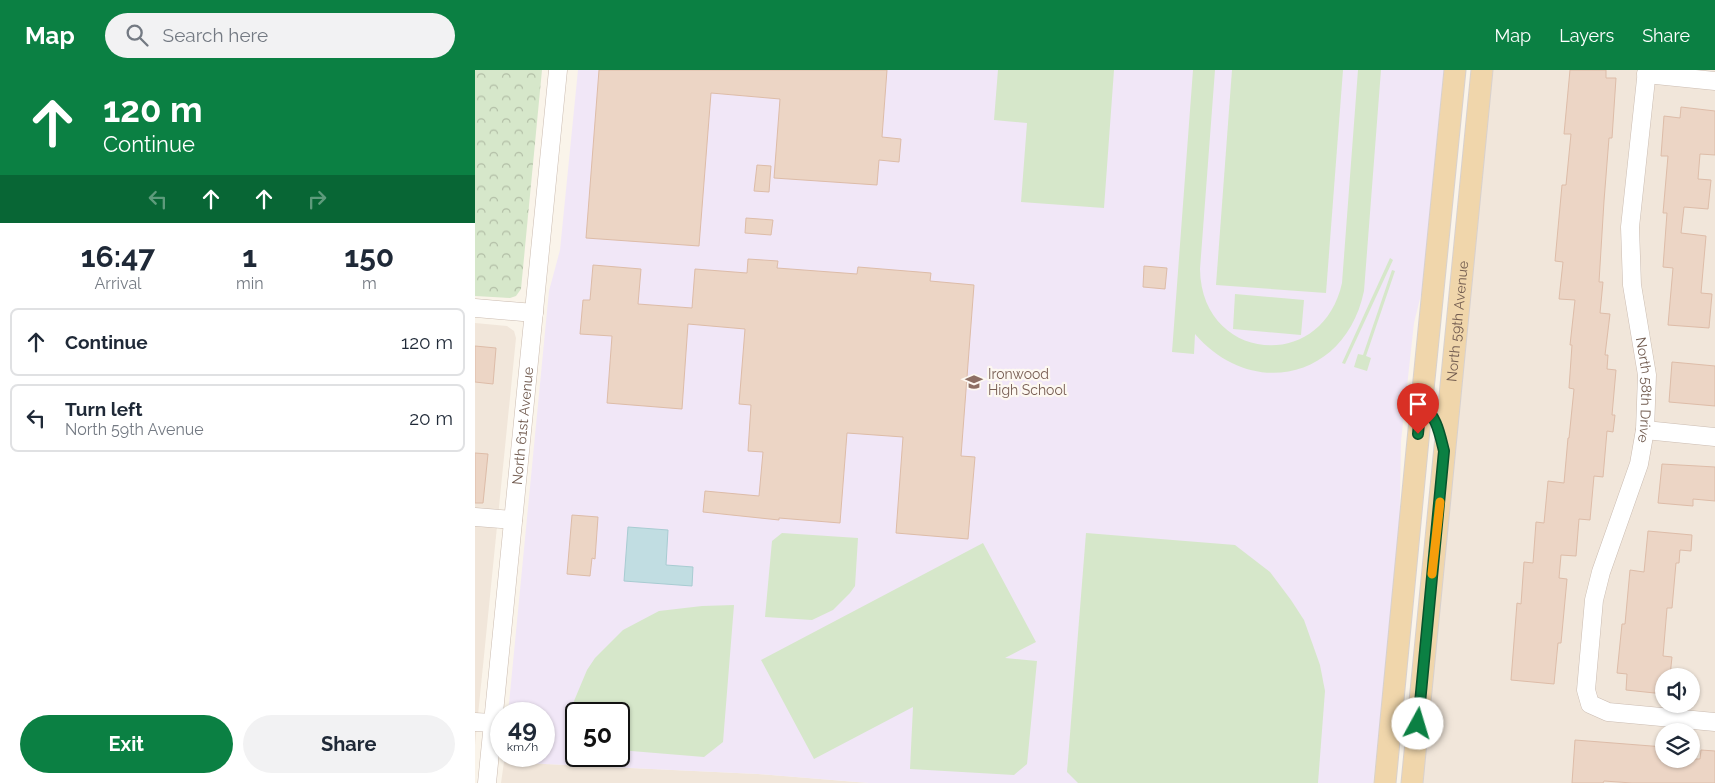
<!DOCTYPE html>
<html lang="en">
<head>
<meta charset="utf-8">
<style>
  :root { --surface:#fff; --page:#f2f2f3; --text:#1f2937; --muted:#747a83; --line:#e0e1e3; --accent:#0b8043 }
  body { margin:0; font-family:Raleway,sans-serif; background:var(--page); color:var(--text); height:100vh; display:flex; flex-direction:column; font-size:19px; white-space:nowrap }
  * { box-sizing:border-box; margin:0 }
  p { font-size:16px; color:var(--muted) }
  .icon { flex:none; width:28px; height:28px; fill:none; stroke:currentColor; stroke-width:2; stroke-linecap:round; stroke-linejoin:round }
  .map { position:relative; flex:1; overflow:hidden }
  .sheet { display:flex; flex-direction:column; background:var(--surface); width:475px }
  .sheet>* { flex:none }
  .top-card { background:#0b8043; color:#fff; overflow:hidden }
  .fabs { position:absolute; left:1180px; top:598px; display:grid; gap:10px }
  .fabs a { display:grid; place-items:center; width:45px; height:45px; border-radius:50%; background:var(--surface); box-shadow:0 1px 4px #0004; font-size:25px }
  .speed { position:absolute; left:15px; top:632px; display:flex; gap:10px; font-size:25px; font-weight:700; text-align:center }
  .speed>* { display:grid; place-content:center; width:65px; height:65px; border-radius:50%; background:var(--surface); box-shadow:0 1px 4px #0004; line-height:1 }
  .speed small { font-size:12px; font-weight:400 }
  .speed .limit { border:2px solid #111; border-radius:8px; background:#fff; color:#111 }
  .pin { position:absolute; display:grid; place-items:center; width:42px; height:42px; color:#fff; margin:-51px -21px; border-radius:50% 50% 50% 0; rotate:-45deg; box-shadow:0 0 5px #0007 }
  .pin .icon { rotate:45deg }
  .me { position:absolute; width:55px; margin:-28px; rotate:6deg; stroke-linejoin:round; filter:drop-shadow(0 0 4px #0008) }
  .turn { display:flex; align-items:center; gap:18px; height:105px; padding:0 20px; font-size:22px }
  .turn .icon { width:65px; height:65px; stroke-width:2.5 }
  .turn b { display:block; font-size:35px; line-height:42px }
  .lanes { display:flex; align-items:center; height:48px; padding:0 20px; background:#0003; justify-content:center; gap:25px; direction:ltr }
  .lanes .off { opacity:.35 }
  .eta { display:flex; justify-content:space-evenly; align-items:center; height:85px; text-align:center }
  .eta b { font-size:30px; font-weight:700; line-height:35px }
  .primary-button { display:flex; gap:10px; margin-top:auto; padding:10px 20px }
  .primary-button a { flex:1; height:58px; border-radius:30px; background:var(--accent); color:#fff; font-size:20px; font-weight:700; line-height:58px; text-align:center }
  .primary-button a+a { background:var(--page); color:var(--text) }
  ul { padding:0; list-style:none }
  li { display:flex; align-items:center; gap:15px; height:68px; margin:0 10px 8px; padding:0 10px; border:2px solid var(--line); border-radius:8px }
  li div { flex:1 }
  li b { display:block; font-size:19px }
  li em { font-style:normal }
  header { display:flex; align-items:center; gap:30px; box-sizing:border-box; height:70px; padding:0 25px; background:var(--accent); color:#fff }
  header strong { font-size:24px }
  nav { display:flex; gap:28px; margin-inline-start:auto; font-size:18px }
  .search { width:350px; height:45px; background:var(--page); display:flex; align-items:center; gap:12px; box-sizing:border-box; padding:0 18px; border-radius:28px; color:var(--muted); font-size:19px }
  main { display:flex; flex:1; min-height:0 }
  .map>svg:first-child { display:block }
</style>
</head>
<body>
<header>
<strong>Map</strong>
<div class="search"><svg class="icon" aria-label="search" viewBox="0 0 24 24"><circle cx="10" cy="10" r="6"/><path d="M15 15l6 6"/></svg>Search here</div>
<nav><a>Map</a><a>Layers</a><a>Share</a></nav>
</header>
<main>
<section class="sheet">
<div class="top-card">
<div class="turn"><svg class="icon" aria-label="ahead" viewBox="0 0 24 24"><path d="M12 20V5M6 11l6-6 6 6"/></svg><div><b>120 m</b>Continue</div></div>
<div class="lanes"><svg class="icon off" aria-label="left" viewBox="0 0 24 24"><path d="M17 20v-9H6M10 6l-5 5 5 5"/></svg><svg class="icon" aria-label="ahead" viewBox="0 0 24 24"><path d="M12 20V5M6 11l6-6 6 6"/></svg><svg class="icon" aria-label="ahead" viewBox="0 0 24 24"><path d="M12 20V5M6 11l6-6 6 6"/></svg><svg class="icon off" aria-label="right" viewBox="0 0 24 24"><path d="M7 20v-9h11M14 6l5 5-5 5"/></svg></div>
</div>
<div class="eta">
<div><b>16:47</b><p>Arrival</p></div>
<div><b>1</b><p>min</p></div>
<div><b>150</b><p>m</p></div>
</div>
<ul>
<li><svg class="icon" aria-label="ahead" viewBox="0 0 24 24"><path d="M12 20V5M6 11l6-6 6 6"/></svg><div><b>Continue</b></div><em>120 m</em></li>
<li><svg class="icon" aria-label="left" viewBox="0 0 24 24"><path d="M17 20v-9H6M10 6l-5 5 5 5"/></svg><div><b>Turn left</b><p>North 59th Avenue</p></div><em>20 m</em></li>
</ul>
<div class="primary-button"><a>Exit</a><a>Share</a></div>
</section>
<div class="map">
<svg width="1240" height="713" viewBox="0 0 1240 713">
  <defs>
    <pattern id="park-crowns" width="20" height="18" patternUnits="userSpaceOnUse" patternTransform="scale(1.25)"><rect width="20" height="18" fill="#d6e7ca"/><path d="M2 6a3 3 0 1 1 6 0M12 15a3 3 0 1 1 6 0" fill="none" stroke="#b2bea6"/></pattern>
  </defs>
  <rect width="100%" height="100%" fill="#faf4ea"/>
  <g fill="#f1e6da" fill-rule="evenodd">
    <path d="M1017,0h223v713h-293zM1189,606h27v28h-27zM1189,661h27v28h-27z"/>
    <path d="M0,253l32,3 7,5 2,7 -41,407z"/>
    <path d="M29,692l254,12 111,9h-368z"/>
  </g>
  <path fill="#f1e7f7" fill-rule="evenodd" d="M103,0h869l-20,200 -13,53 -13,118 -2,110 -26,232h-504l-111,-9 -254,-12v-6h40v-42h-36l41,-423 11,-41zM101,644h43v42h-43z"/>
  <path fill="url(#park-crowns)" d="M0,0h67l-21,219 -5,7 -6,2 -35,-2z"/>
  <g fill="#d6e7ca">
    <path d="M523,0h116l-10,138 -83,-6 6,-79 -33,-3z"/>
    <path d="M718,0h22l-15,199c1,93 122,105 142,14l16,-213h23l-17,221c-18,87 -111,110 -169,43l-1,20 -22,-2z"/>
    <path d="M757,0h111l-17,223 -110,-8z"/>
    <path d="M915,188l3,2 -48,104 -3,-1z"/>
    <path d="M917,200l3,1 -29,85 5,2 -4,13 -13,-4 4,-13 5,1z"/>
    <path d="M760,224l69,6 -3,35 -68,-6z"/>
    <path d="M307,463l76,5 -3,48 -5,7 -17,17 -21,10 -47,-3 7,-76z"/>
    <path d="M611,463l149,12 35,27 21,28 13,20 16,45 5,26 -7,92h-240l-11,-11z"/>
    <path d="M508,473l53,99 -31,16 32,3 -10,103 -13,11 -104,-6 3,-62 -99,52 -53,-99z"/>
    <path d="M259,535l-11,137 -19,15 -85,-7v-36h-43v33l-6,-1 4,-45 13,-31 8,-12 28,-28 36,-19 43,-5z"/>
  </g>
  <path fill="#c1dde2" stroke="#a8ccd2" d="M153,457l40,3 -2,35 27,2 -1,19 -68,-5z"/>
  <g fill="#ecd5c5" stroke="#ddbca8">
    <path d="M124,0h288l-5,67 19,2 -2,23 -20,-2 -2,25 -103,-7 6,-79 -69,-6 -12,153 -113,-8z"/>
    <path d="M1095,0h36v8h10l-4,60h-3l-5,63 -5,81h4l-3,31 10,1 -5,41h3l-1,14 9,1 -4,45h3l-2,17 -6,-1 -4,46 -9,-1 -4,44 -11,-1 -3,37 -15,-1 -2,23 8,1 -6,64h-3l-4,41 -43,-4 6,-77 4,1 3,-42 9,1 3,-41 8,1 4,-42 16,2 4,-45h1l5,-49 -5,-1 3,-43h-2l5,-45 -16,-1 4,-37 -8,-1 7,-76h4l5,-51h-7z"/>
    <path d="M1206,37l34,4v44l-15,-1 -2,25 13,1 -3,29 -24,-2 -3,26 25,3 -5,57 11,1 -3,34 -41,-3 5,-57 -10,-1 4,-54h-4l5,-57h-7l3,-40 16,2z"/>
    <path d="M282,95l14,1 -2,26 -15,-1z"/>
    <path d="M271,148l27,2 -2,15 -26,-2z"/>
    <path d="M273,189l30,2 -1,7 80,6 1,-7 73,6 -1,8 44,4 -13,171 14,1 -7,82 -72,-6 7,-96 -56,-4 -7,90 -61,-5v2l-76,-8 2,-21 54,5 4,-44 -15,-1 3,-46 -12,-1 6,-75 -57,-5 -6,85 -75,-6 5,-67 -32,-2 3,-34h7l3,-35 48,4 -3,35 54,4 3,-39 52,4z"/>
    <path d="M669,196l23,2 -2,21 -22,-2z"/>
    <path d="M0,276l21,2 -3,36 -18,-2z"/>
    <path d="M1197,292l43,4v40l-46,-4z"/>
    <path d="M0,383l13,1 -5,49h-8z"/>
    <path d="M1187,394l53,3v34l-22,-2v7l-35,-3z"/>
    <path d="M97,445l26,2 -3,42 -3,-1 -2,18 -23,-2z"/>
    <path d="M1173,461l44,4 -1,16 -11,-1 -1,13h-3l-4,45h-5l-4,48 9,1 -2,19h-6v18l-38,-4 1,-16 -10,-1 5,-49h3l5,-54 14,2z"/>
    <path d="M1100,670l89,7v12h36l1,-9 14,1v32h-83l-28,-2 -1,2h-31z"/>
  </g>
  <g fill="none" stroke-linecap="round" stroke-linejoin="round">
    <g stroke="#cbbcb1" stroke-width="19">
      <g id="minor">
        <path id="s1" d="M1172,0l-17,157 2,58 15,90 -2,55 -6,34 -38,108 -7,28 -8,90 4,14 18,8 107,10"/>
        <path d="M1171,4l69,7"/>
        <path d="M0,238l59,5"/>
        <path d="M1170,360l70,7"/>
        <path d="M0,447l38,3"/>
        <path d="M0,652l18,1"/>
        <path id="s2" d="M12,713l71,-713"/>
      </g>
    </g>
    <g stroke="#d8d1ce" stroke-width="23">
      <g id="major">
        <path d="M910,713l32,-333 38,-380"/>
        <path id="s3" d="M937,713l70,-713"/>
      </g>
    </g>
    <use href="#minor" stroke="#fff" stroke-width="18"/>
    <use href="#major" stroke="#f0d6ab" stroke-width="21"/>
  </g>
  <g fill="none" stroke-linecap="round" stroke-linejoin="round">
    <g stroke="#07532c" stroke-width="12">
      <path id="route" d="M943,654l26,-273c-5,-20 -7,-33 -23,-49l-3,32"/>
    </g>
    <use href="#route" stroke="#0b8043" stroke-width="9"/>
    <path stroke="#f59e0b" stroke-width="9" d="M957,504l8,-72"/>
  </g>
  <defs>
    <g id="school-bare" transform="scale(1.35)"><path d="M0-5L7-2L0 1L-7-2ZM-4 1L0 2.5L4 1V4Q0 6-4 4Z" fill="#8d6e63" stroke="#fdf8f1" stroke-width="2.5" paint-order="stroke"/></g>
  </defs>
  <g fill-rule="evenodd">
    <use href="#school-bare" x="499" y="312"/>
  </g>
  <g text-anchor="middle" stroke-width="4.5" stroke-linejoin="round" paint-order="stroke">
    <g font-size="14" fill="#725c50" stroke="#fdf8f1">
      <text dy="5" stroke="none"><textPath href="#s3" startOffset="464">North 59th Avenue</textPath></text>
      <text dy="5" stroke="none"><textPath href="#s1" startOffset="322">North 58th Drive</textPath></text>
      <text dy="5" stroke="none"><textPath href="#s2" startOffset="359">North 61st Avenue</textPath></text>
    </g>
    <g font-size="14" fill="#785e54" stroke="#fdf8f1" text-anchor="start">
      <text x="513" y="309">Ironwood<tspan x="513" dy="16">High School</tspan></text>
    </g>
  </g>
</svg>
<div class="fabs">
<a><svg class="icon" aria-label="sound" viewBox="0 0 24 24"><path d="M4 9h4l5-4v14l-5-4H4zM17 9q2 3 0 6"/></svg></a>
<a><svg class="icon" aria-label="layers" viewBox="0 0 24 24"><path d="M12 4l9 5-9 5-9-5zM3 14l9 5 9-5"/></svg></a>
</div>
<div class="speed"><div>49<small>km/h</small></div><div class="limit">50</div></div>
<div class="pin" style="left:943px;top:364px;background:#d93025"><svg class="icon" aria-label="arrive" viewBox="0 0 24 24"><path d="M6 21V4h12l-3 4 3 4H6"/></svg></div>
<svg class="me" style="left:943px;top:654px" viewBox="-20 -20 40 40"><circle r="19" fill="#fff"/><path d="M0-13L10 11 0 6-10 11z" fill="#0b8043"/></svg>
</div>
</main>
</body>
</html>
